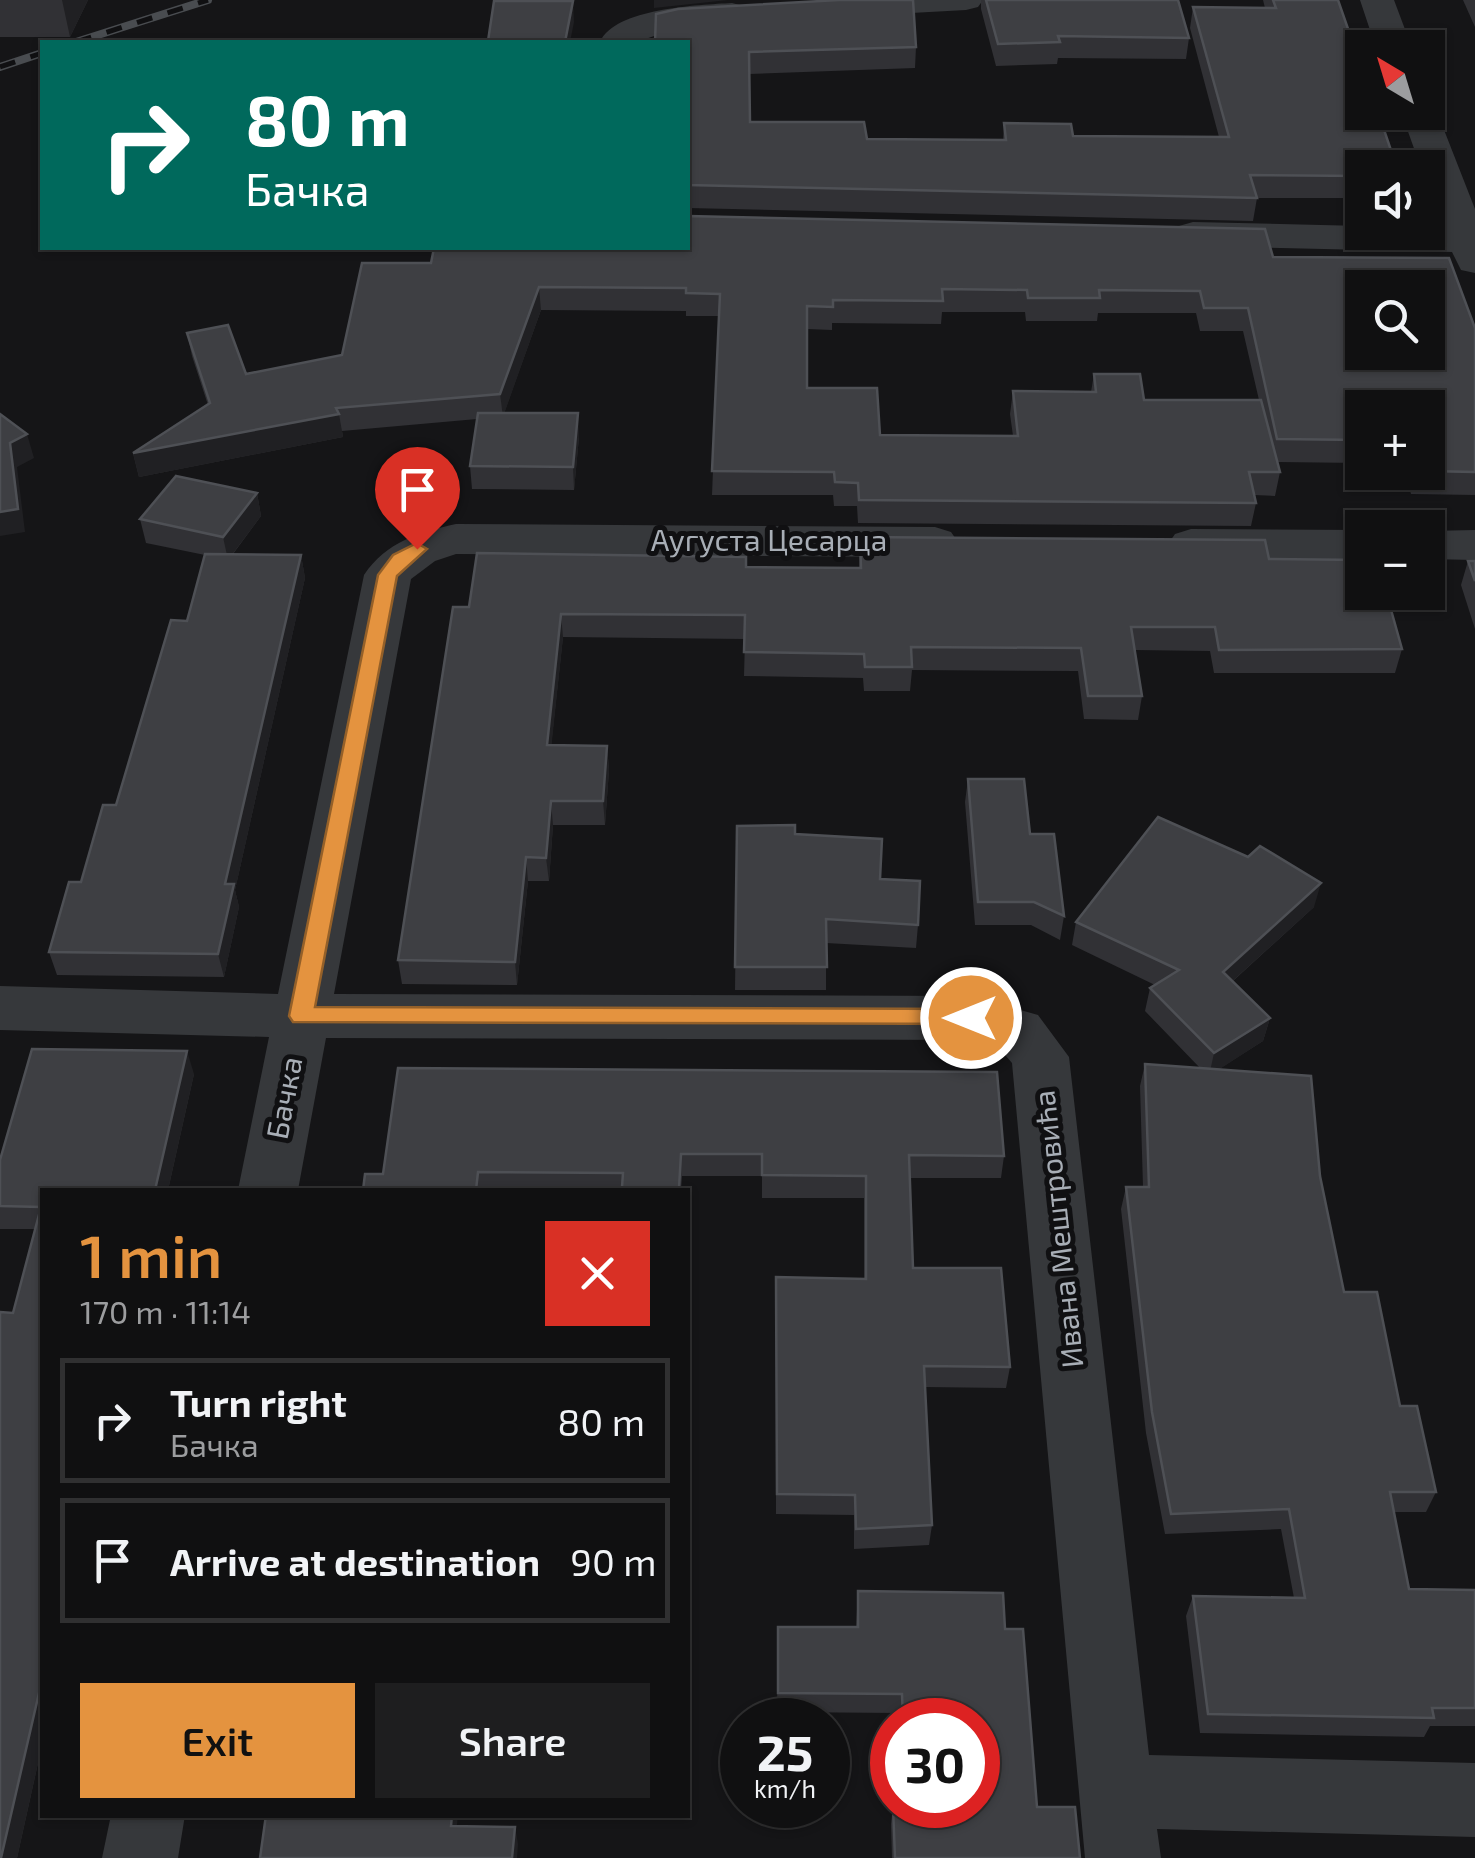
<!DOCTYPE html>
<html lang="en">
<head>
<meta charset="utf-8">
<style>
  :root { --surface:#101011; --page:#1e1e1f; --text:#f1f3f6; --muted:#9c9d9f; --line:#303031; --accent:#e4933f }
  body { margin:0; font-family:"Exo 2",sans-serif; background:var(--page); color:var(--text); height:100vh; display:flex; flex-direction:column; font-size:38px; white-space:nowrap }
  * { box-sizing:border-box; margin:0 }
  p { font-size:32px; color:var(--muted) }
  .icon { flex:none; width:55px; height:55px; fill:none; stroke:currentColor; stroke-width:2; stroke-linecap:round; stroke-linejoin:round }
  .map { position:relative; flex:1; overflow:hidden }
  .side { position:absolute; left:40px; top:1188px; width:650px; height:630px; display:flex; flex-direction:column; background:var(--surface); border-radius:0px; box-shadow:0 2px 8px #0004,0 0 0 2px var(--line) }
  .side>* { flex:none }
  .banner { position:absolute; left:40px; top:40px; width:650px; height:210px; border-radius:0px; box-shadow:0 2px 8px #0004,0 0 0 2px var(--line); background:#00695c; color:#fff; overflow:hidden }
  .needle { width:65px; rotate:322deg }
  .tools { position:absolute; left:1345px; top:30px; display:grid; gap:20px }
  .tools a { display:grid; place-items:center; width:100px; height:100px; border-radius:0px; background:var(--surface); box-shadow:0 2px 8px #0004,0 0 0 2px var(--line); font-size:50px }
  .speed { position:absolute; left:720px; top:1698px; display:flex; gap:20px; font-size:50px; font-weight:700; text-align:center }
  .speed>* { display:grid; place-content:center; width:130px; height:130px; border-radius:50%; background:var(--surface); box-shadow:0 2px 8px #0004,0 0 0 2px var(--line); line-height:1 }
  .speed small { font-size:25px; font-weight:400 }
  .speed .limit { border:15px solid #d22; background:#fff; color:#111 }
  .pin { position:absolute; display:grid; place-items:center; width:85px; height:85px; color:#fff; margin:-102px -42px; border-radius:50% 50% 50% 0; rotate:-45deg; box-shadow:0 0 10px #0007 }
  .pin .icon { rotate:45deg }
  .me { position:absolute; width:110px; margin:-55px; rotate:270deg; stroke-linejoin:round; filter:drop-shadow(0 0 8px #0008) }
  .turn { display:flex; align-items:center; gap:35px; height:210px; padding:0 40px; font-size:45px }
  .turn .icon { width:130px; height:130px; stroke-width:2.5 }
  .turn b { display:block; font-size:70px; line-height:85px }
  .round { display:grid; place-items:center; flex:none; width:105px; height:105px; border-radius:0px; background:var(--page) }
  .overview { display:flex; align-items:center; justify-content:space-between; height:170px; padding:0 40px }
  h1 { font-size:60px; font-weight:600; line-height:75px; color:var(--accent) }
  .primary-button { display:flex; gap:20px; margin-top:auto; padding:20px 40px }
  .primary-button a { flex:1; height:115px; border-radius:0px; background:var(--accent); color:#111; font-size:40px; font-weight:600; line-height:115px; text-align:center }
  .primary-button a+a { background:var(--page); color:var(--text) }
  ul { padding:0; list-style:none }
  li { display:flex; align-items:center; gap:30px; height:125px; margin:0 20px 15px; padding:0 20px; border:5px solid var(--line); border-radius:0px }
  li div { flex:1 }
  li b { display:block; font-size:38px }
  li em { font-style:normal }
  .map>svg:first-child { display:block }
</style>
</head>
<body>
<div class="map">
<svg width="1475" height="1858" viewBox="0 0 1475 1858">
  <rect width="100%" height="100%" fill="#151517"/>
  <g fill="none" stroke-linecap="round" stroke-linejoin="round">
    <g fill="#36383b" fill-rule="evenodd">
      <path d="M826,0h157l-5,7 -12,3 -128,7 -12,-3 -5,-7z"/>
      <path d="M1360,0h34l18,48h-36z"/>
      <path d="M732,3l12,3 5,7 -5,7 -70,9 -37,13h-37c15,-34 99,-37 132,-39z"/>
      <path d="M1428,103l9,9 38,97v64l-14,-3 -9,-18 -259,-6 -14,-4 -6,-8 6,-8 14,-4 169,4v6h66v-4h15l-15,-42v-18h-7l-20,-56h27z"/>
      <path d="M456,524l479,3 16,5 7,10 -7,10 -16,5 -479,-3 -21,7 -24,18 -77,415 637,2 67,19 31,42 80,698 326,8v74l-318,-8 4,29h-76l-73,-795 -13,-15 -28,-8 -645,-2 -28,152h-60l31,-153 -269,-7v-44l278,8 86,-419c22,-33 55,-43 92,-51z"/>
      <path d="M1191,529l171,1v29h-171l-16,-5 -7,-10 7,-10z"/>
      <path d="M1475,530v30l-47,-1v-28z"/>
      <path d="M111,1815h74l-7,43h-76z"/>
    </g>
    <g stroke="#494c50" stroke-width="8">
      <g id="rail">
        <path d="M76,42l132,-42"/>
        <path d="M0,67l42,-14"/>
      </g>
    </g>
    <use href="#rail" stroke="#101012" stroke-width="5" stroke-dasharray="16" stroke-linecap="butt"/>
  </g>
  <g fill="#313135" fill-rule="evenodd">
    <path d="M0,0h88l-18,37h-70z"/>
    <path d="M981,0h197l11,38 -3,21 -128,-1 -1,6 -61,2 -15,-57z"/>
    <path d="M1263,0h75l24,168v30h-105l-4,23 -565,-13v-166l228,5 -1,21 -166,6 1,48 117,17 136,1 1,-17 69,13 146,1 -29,-109 3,-21 72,1z"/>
    <path d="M1463,0h12v27z"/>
    <path d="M1273,257l202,71v167l-64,-1 -6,-22h23v-64h-66v55l-85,-1 3,10 -5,24 -21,-1 2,8 -5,23 -393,-3 -1,-17h-23l-1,-11h-121l7,-179h-33v-5l-145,-1 -37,103 75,24 -5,53 -102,-1 -2,-23 7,-47 -135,12 1,6 -204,40 -6,-24 75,-48 -16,-49 -5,-23 59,41 96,-19 20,-92zM942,312h83l1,9h71l1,-8h98l4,18h43l16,69h-115l-50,-26 -3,18 -78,-1 -3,23 3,22 -133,-1 -73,-47v-59l25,1v-7l109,1z"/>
    <path d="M257,493l4,23 -28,38 68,1 4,23 -70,312 4,17 -15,70 -167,-2 -8,-23 67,-147 71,-184 18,-66 -59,-12 -6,-24z"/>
    <path d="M860,537l409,22 133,90 -7,24h-181l-4,-22 -75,-1 7,46 -4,24 -54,-1 -6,-48 -166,-1 -2,21h-46l-1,-13 -119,-2 1,-37 -182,-2 -12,109h56l2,24 -4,55h-52l-4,56h-21l-11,104 -115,-1 -4,-24 71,-353 277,-40 113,1z"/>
    <path d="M1468,561h7v68l-14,-44z"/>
    <path d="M968,779l62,55 34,82 -4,24 -29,-15h-56l-10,-123z"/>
    <path d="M737,826l58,8 85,45 38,46 -2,23 -90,-5v47h-91z"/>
    <path d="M1314,907l-81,74 37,37 -7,23 -44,28 101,107 24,116 56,114 36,86 -10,20h-32l15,77 66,1v136h-45l-6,11 -224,-4 -14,-117 7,-20 101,2 -13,-69 -116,5 -19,-101 -25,-224 5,-22h17l-3,-101 5,-22 55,4 -55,-57 5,-23 5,-3 -83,-40 4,-23z"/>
    <path d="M398,1068l606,88 -3,22h-91l3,90 97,99 -4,21 -81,-1 7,138 -3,20 -75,4v-34l-78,-1v-215l88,-20v-81h-102v-22h-80l-1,14h-318l20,-16z"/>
    <path d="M194,1074l-26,116h-126v555l-25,113h-17l13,-545 22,-84h-35v-69z"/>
    <path d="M858,1591l147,38 32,178 43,51h-188l-1,-34 2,-18 85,-1v-85h-78v-7l-123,-1 1,-85h78z"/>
  </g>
  <g fill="#202023">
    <path d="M62,0h26l-18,37z"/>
    <path d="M654,0h74l-74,8z"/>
    <path d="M573,1l1,21 -4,20h-5z"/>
    <path d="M539,287l2,23 -38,107 -3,-23z"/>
    <path d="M578,413l1,24 -5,53 -1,-23z"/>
    <path d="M339,414l4,23 -204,40 -6,-24z"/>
    <path d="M27,434l7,24 -17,9 8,65 -25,4v-24l10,-69z"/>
    <path d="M257,493l4,23 -33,44 -5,-23z"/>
    <path d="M301,555l4,23 -70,312 4,17 -15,70 -6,-23 7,-70z"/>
    <path d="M561,614l2,23 -14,132 -2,-24z"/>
    <path d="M607,746l2,24 -4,55 -2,-24z"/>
    <path d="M551,801l2,24 -4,56 -3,-23z"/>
    <path d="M526,857l2,24 -11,104 -2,-23z"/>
    <path d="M1321,883l-7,24 -97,88 6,-23z"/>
    <path d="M1270,1018l-7,23 -54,35 5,-23z"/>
    <path d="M187,1051l7,23 -26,116h-13z"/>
    <path d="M42,1680v65l-25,113h-16z"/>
    <path d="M452,1815h6l-3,28 -4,-17z"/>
    <path d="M515,1827l3,17 -1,14h-5z"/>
  </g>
  <g fill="#3e3f43" stroke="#4e5055" stroke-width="2.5" fill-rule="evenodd">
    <path d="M839,0h74l3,47 -167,5 1,70h114l3,17 139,1 -2,-17 67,1 2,12 156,1 -36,-130 83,1 -3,-8h65l24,69v43h16l19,56h-35v8l-112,-1 7,23 -569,-13v-143h-33l1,-28 22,-5z"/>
    <path d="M986,0h192l11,38 -131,-2 2,6 -62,2z"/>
    <path d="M494,1h79l-8,41h-89v-1h12z"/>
    <path d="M688,216l577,13 8,28 176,1 26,70v144l-47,-1v-63h-66v32l-85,-1 -29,-131h-44l-4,-17 -101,-1 1,8h-72l-1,-8 -85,-1 1,12 -110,-1v7l-26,-1v82h70l3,47 138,1 -5,-45 83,1 -2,-18h46l4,26h117l19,72h-31l7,31 -397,-3 -1,-17 -23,-1 -1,-10 -122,-1 8,-177 -34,-1v-5l-147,-1 -39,107 -164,14 3,6 -206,39 77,-50 -23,-70 41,-8 18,49 96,-19 20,-92h69l3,-15h254zM1362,288h66v64h-66z"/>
    <path d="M478,413h100l-5,54 -103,-1z"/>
    <path d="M0,414l27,20 -17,9 8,66 -18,3z"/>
    <path d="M176,476l81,17 -34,44 -83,-18z"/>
    <path d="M860,537l405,3 4,19 93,1v32h24l16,57 -183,1 -4,-23h-84l11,69h-54l-7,-48 -170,-1 1,20h-47l-1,-13 -120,-2 1,-37 -184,-1 -14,131 60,1 -4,55h-52l-5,57 -20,-1 -11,105 -117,-2 55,-353h16l8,-54 269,4v10l115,1z"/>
    <path d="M205,554l96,1 -76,329h9l-16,70 -169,-2 20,-70h12l22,-77h13l55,-185 16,1z"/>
    <path d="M1468,561h7v20z"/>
    <path d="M968,779h56l6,55h24l10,82 -30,-14h-56z"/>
    <path d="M1158,817l90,40 12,-11 61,37 -98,89 47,46 -56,35 -64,-65 29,-18 -103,-48z"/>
    <path d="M795,825v9l87,5 -2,40 40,2 -2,44 -92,-6 1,48h-92l2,-141z"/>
    <path d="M32,1049l155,2 -32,139h-113v490l-41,178h-1v-546l13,1 28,-106 -41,-1v-46z"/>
    <path d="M1145,1064l166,12 9,100 24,116h33l23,114h17l19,86h-46l19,97 66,1v118h-43l2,10 -226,-4 -15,-118 112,2 -16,-89 -118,5 -19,-102 -26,-225h23z"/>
    <path d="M398,1068l599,4 7,84 -95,-1 4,113h88l9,99 -86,-1 8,159 -76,4 -1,-34 -78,-1 -1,-217 90,2v-103l-104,-1v-21h-81l-2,34 -57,-1 1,-14 -145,-1 -2,18h-113l2,-16h18z"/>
    <path d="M858,1591l145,2 2,36h18l14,178h38l5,51h-185l-2,-52 85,-1v-85h-75l-1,-26 -124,-1v-66h80z"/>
    <path d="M266,1815h186l-1,11 64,1 -3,31h-252z"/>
  </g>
  <path fill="#e4933f" stroke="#946029" stroke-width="2.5" d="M417,543l10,6 -30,27 -82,431 656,2 12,9 -4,6 -686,-2 -4,-6 89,-441 15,-20z"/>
  <g text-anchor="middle" stroke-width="10" stroke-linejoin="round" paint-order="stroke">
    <g font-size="30" fill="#a8aeb6" stroke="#101012">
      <text x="769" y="551">Аугуста Цесарца</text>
      <text transform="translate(285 1098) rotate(-79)" y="10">Бачка</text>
      <text transform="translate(1059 1229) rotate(-96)" y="10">Ивана Мештровића</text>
    </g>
  </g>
</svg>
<div class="tools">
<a><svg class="needle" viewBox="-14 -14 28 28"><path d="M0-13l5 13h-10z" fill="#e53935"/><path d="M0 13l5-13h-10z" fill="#9c9d9f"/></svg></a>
<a><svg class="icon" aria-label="sound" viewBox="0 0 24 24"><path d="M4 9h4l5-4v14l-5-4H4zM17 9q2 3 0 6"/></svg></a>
<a><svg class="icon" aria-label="search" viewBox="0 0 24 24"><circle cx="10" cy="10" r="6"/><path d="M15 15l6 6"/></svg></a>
<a>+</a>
<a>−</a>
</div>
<div class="speed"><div>25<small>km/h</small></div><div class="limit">30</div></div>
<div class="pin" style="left:417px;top:549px;background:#d93025"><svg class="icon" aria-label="arrive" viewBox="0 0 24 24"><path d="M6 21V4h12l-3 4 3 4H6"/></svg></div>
<svg class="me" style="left:971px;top:1018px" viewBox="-20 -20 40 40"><circle r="17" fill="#e4933f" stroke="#fff" stroke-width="3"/><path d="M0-11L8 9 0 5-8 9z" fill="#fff"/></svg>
<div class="banner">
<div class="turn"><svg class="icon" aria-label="right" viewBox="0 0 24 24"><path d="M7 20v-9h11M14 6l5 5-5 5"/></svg><div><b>80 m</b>Бачка</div></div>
</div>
<section class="side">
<div class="overview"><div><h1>1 min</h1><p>170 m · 11:14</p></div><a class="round" style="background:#d93025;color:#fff"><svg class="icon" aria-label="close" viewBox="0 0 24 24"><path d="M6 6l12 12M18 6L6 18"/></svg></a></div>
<ul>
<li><svg class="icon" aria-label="right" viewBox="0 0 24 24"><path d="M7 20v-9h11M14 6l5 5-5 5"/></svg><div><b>Turn right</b><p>Бачка</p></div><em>80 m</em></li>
<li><svg class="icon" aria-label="arrive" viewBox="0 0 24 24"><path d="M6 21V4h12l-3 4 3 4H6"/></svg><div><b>Arrive at destination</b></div><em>90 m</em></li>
</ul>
<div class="primary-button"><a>Exit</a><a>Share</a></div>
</section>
</div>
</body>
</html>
